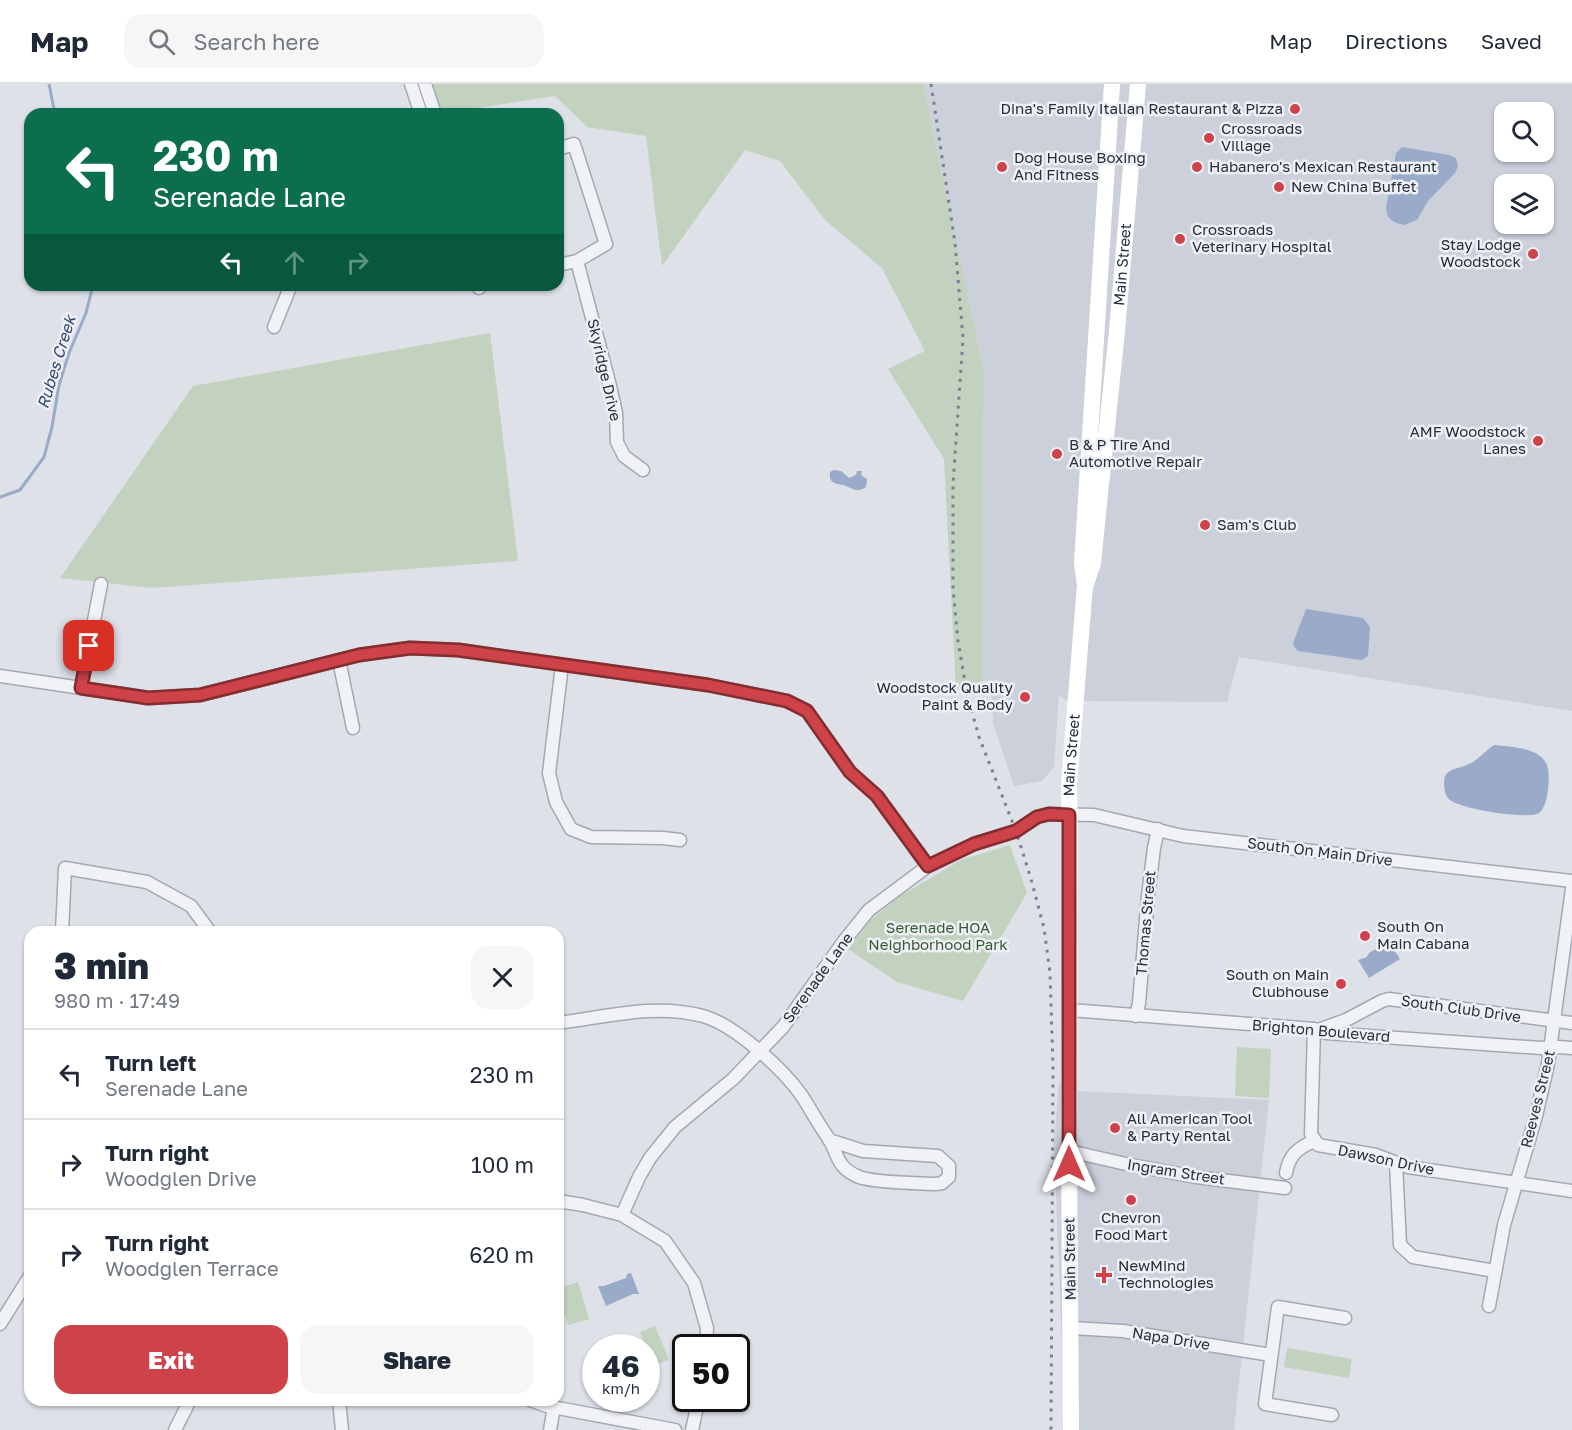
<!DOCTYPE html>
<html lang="en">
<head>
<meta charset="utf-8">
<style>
  :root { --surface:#fff; --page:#f6f6f7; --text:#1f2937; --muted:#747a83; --line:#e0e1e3; --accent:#cd4349 }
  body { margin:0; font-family:"Golos Text",sans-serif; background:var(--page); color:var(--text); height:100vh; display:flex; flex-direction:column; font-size:22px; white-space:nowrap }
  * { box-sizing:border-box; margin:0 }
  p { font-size:20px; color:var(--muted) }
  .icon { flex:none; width:33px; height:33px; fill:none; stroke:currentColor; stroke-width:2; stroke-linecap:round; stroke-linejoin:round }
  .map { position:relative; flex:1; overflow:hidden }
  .sheet { position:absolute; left:24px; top:842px; width:540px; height:480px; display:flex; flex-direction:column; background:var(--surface); border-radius:18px; box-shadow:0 2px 4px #0004 }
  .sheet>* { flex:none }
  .top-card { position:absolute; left:24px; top:24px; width:540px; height:183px; border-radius:18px; box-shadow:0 2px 4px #0004; background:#0b6e4f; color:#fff; overflow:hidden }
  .controls { position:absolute; left:1494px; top:18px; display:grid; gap:12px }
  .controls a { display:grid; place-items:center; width:60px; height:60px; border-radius:12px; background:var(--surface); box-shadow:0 2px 4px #0004; font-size:30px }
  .speed { position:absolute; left:582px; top:1250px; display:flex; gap:12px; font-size:30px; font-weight:700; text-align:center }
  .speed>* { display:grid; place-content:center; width:78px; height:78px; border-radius:50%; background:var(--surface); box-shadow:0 2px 4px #0004; line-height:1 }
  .speed small { font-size:15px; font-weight:400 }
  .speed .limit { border:3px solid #111; border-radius:9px; background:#fff; color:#111 }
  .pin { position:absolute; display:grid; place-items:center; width:51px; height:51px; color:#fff; margin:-26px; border-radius:12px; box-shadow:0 3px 9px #0006 }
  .me { position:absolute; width:66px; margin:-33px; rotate:0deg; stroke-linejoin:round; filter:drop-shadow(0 0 4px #0008) }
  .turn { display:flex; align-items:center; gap:21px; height:126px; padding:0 30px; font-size:27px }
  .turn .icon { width:78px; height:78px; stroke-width:2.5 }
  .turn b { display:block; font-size:42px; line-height:51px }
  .lanes { display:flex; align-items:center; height:57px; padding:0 30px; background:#0003; justify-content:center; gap:30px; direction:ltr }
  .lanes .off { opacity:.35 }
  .round { display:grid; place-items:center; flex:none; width:63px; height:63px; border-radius:18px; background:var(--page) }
  .summary { display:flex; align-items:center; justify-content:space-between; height:102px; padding:0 30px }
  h1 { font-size:36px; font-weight:800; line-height:45px }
  .action { display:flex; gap:12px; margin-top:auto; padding:12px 30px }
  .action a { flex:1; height:69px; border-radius:18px; background:var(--accent); color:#fff; font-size:24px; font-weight:800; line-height:69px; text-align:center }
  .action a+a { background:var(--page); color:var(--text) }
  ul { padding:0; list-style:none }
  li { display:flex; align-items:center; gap:18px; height:90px; padding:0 30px; border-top:2px solid var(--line) }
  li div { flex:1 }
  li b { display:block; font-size:22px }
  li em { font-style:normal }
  header { display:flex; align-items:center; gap:36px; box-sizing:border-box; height:84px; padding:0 30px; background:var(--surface); border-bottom:2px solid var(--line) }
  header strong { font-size:28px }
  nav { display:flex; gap:33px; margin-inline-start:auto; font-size:21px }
  .search { width:420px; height:54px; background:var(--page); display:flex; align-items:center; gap:15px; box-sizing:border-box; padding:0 21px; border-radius:18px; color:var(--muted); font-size:22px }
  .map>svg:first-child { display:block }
</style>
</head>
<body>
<header>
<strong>Map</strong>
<div class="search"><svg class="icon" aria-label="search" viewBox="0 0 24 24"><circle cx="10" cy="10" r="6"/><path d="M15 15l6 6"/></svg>Search here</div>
<nav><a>Map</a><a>Directions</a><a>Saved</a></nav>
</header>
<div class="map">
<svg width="1572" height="1346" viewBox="0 0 1572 1346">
  <rect width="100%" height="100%" fill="#dee1e8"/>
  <g fill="#ccd0da" fill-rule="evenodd">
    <path d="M923,0h649v627l-333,-54 -12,45 -157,-1 -6,-2 -5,-4 -5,72 -12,14 -28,5 -21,-63 -2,-42h-9l2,-309zM1504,28h40v40h-40zM1504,100h40v40h-40z"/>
    <path d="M1059,998l19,9 191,9 -35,330h-169l-11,-288z"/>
  </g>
  <g fill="#c2d2bf">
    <path d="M415,0h508l61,288 -2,309 -26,9 -12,-231 -56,-90 37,-18 -43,-83 -57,-48 -45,-59 -35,-11 -83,116 -16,-130 -59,-9 -32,-31 -115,18h-19z"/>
    <path d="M490,249l28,228 -366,27 -92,-10 133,-192z"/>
    <path d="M1010,761l17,48 -64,108 -66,-19 -49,-33 22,-28 27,-23 64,-38z"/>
    <path d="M1237,963l34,2 -2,49 -34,-2z"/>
    <path d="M578,1198l11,37 -21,6 -10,-30v-7z"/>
    <path d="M655,1242l14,34 -16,6 -13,-34z"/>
    <path d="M1287,1264l65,11 -3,19 -65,-11z"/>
  </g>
  <g fill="#99abc8">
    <path d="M1402,63l47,8 7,3 2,8 -3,7 -27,28 -11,19 -13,5c-12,-2 -18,-7 -18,-18l10,-54z"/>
    <path d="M834,386l7,1 8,7 7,-3 1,-4h5l-1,4 6,4 -1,8c-10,7 -13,1 -23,-2 -3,-1 -8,-1 -10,-3 -4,-3 -3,-5 -3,-10z"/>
    <path d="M1306,525l57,9 7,9 -2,29 -6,4 -8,-1 -56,-8 -4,-4 -1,-4z"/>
    <path d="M1494,661c18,2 50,2 54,24 2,10 0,38 -9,44 -10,7 -84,-4 -91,-15 -4,-5 -5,-17 -3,-22 4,-8 17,-8 24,-12 8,-3 17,-14 25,-19z"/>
    <path d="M1389,858l11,17 -31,19 -11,-18 9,-3c1,-5 9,-9 14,-8z"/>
    <path d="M631,1189l8,21h-6l-27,12 -8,-20h6l22,-8 1,-4z"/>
  </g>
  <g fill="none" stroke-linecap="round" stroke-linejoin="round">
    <g stroke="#99abc8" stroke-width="3">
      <path d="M49,0l6,30"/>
      <path d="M0,413l20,-7 24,-33 8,-30 7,-42 10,-32 17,-40 7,-28"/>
    </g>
    <g stroke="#a3a8b2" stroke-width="15">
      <g id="minor">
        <path d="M411,0l10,30"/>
        <path d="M425,0l10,30"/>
        <path d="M558,65l16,-5 32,100 -29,17 -19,4"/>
        <path d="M577,177l32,121 7,31 1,29 7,14 19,14"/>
        <path d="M478,201l1,3"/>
        <path d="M274,243l17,-42"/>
        <path d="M339,576l14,68"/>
        <path d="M562,581l-13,108 7,29 15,27 20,8 72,1 17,2"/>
        <path d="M0,592l149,22 51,-3 159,-40 51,-7 48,2 250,35 79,16 20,10 43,61 27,24 51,70"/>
        <path d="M81,604l20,-104"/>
        <path d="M62,848l3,-64 82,14 44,24 19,26"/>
        <path d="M1070,926l244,19 12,4 215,15 17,-1 14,1"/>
        <path d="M1136,932l3,-13 9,-107 6,-48 4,-19"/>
        <path d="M558,939c49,-6 96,-20 145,-7 32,9 80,53 99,80 9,14 17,29 27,43 10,17 7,28 30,38 16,6 58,6 77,7l6,-1 7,-6v-11l-11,-10 -75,-5 -34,-11"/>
        <path d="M1314,945l-3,105 7,11 58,10 32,12 164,24"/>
        <path d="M1321,945l25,-9 36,-19 7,-2 183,24"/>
        <path d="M1069,1067l57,13 70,13 89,11"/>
        <path d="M1396,1080l4,81 13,12 82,14"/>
        <path d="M1286,1089c3,-18 12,-25 28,-32"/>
        <path d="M558,1117l25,4 39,10 43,26 29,42 13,45 -1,19"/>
        <path d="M622,1131l17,-38 11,-19 25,-31 58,-48 50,-52 61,-86 25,-31 59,-44 46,-22 42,-13 21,-14 12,-3 45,1 89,21 389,45"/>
        <path d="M1489,1222l15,-81 32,-109 12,-52 24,-175"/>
        <path d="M0,1240l30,-48"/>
        <path d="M1071,1244l52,3 148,24"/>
        <path d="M339,1316l3,30"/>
        <path d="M530,1316l17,6 128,24"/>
        <path d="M1332,1331l-67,-11 13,-97 67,11"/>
        <path d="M175,1346l15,-30"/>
        <path d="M550,1346l4,-23"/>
        <path d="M692,1346l7,-32"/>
      </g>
    </g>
    <use href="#minor" stroke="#f1f2f6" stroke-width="12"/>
    <g stroke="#fff" stroke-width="16">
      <path id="s1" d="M1086,500l7,-21 3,-30 21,-202 21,-247"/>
      <path id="s2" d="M1071,1346l-2,-279 1,-318 -1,-49 16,-199 -3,-22 30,-479"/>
    </g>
    <path stroke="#787f91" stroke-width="3" stroke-dasharray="3 6" stroke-linecap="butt" d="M931,0l24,159 8,95 -10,147v104l5,52 9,53 12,43 37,94 15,48 13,49 6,45 3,94 -2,363"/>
  </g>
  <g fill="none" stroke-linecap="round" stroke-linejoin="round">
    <g stroke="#852c2f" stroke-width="15">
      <path id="route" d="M89,562l-8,42 67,10 52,-3 159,-40 51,-7 48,2 250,35 79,16 20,10 43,61 27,24 51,70 46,-22 42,-13 21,-14 12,-3 20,1v349"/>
    </g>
    <use href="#route" stroke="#cd4349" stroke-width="10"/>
  </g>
  <g fill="#cd4349" stroke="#eef0f5" stroke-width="2">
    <circle cx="1295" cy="25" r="6"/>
    <circle cx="1209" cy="54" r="6"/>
    <circle cx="1002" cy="83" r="6"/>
    <circle cx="1197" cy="83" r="6"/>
    <circle cx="1279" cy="103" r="6"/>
    <circle cx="1180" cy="155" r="6"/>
    <circle cx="1533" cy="170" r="6"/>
    <circle cx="1538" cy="357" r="6"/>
    <circle cx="1057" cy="370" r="6"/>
    <circle cx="1205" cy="441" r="6"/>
    <circle cx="1025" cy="613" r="6"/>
    <circle cx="1365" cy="852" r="6"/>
    <circle cx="1341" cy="900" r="6"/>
    <circle cx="1115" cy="1044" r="6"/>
    <circle cx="1131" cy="1116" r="6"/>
    <path d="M1101 1182h6v6h6v6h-6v6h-6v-6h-6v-6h6z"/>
  </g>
  <g text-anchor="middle" stroke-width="5" stroke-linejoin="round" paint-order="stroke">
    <g font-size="15" fill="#272e3f" stroke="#eef0f5" text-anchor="start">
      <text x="1283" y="30" text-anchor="end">Dina's Family Italian Restaurant &amp; Pizza</text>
      <text x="1221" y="50">Crossroads<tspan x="1221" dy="17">Village</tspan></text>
      <text x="1014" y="79">Dog House Boxing<tspan x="1014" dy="17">And Fitness</tspan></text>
      <text x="1209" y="88">Habanero's Mexican Restaurant</text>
      <text x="1291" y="108">New China Buffet</text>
      <text x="1192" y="151">Crossroads<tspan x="1192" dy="17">Veterinary Hospital</tspan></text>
      <text x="1521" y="166" text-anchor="end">Stay Lodge<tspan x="1521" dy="17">Woodstock</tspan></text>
      <text x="1526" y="353" text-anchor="end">AMF Woodstock<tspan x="1526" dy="17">Lanes</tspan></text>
      <text x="1069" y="366">B &amp; P Tire And<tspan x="1069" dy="17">Automotive Repair</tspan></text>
      <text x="1217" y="446">Sam's Club</text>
      <text x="1013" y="609" text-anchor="end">Woodstock Quality<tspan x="1013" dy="17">Paint &amp; Body</tspan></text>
      <text x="1377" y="848">South On<tspan x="1377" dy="17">Main Cabana</tspan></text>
      <text x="1329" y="896" text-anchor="end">South on Main<tspan x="1329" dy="17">Clubhouse</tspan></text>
      <text x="1127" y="1040">All American Tool<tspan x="1127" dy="17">&amp; Party Rental</tspan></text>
      <text x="1131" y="1139" text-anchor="middle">Chevron<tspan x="1131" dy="17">Food Mart</tspan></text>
      <text x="1118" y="1187">NewMind<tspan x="1118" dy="17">Technologies</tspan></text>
    </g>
    <g font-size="15" fill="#272e3f" stroke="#eef0f5">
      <text dy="5" stroke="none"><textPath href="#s1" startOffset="322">Main Street</textPath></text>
      <text transform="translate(604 286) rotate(77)" y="5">Skyridge Drive</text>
      <text dy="5" stroke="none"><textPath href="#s2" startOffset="675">Main Street</textPath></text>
      <text transform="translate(1320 768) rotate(7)" y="5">South On Main Drive</text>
      <text transform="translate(1146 839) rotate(-85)" y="5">Thomas Street</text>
      <text transform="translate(818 894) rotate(-54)" y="5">Serenade Lane</text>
      <text transform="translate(1461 925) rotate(8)" y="5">South Club Drive</text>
      <text transform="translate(1321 947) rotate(5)" y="5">Brighton Boulevard</text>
      <text transform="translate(1538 1015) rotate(-76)" y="5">Reeves Street</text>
      <text transform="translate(1386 1076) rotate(12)" y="5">Dawson Drive</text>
      <text transform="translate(1176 1088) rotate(9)" y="5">Ingram Street</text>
      <text transform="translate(1070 1175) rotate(-91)" y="5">Main Street</text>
      <text transform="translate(1171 1255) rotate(9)" y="5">Napa Drive</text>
    </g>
    <g font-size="15" fill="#385a35" stroke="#eef0f5">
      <text x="938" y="849">Serenade HOA<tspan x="938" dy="17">Neighborhood Park</tspan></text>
    </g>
    <g font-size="16" font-style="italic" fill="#324872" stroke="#eef0f5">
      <text transform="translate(56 278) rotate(-73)" y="6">Rubes Creek</text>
    </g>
  </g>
</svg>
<div class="controls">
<a><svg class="icon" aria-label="search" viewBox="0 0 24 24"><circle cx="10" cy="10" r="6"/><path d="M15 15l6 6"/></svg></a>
<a><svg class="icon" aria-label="layers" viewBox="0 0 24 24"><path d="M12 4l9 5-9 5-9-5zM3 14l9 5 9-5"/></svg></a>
</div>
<div class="speed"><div>46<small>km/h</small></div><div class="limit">50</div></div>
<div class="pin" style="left:89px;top:562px;background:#d93025"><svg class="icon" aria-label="arrive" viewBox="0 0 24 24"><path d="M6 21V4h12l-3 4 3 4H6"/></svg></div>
<svg class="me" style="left:1069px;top:1080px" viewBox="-20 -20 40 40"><path d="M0-17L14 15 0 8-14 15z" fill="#cd4349" stroke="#fff" stroke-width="4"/></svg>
<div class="top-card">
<div class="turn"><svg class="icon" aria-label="left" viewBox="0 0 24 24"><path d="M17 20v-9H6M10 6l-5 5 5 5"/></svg><div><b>230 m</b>Serenade Lane</div></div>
<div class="lanes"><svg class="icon" aria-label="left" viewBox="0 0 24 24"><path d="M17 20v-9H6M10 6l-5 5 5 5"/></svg><svg class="icon off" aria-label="ahead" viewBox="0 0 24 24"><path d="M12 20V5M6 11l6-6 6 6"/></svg><svg class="icon off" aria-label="right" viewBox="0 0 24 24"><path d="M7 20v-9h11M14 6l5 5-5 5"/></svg></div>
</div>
<section class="sheet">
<div class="summary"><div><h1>3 min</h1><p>980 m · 17:49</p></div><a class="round"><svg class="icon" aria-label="close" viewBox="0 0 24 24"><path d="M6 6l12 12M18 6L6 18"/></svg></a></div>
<ul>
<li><svg class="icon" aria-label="left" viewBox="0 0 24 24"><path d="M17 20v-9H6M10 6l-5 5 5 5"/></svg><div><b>Turn left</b><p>Serenade Lane</p></div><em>230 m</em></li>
<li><svg class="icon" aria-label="right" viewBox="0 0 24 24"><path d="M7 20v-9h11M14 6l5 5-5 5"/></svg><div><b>Turn right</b><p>Woodglen Drive</p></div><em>100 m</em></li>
<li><svg class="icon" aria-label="right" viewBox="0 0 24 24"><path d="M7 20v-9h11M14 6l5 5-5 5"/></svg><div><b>Turn right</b><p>Woodglen Terrace</p></div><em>620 m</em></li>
</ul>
<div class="action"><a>Exit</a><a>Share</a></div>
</section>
</div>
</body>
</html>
